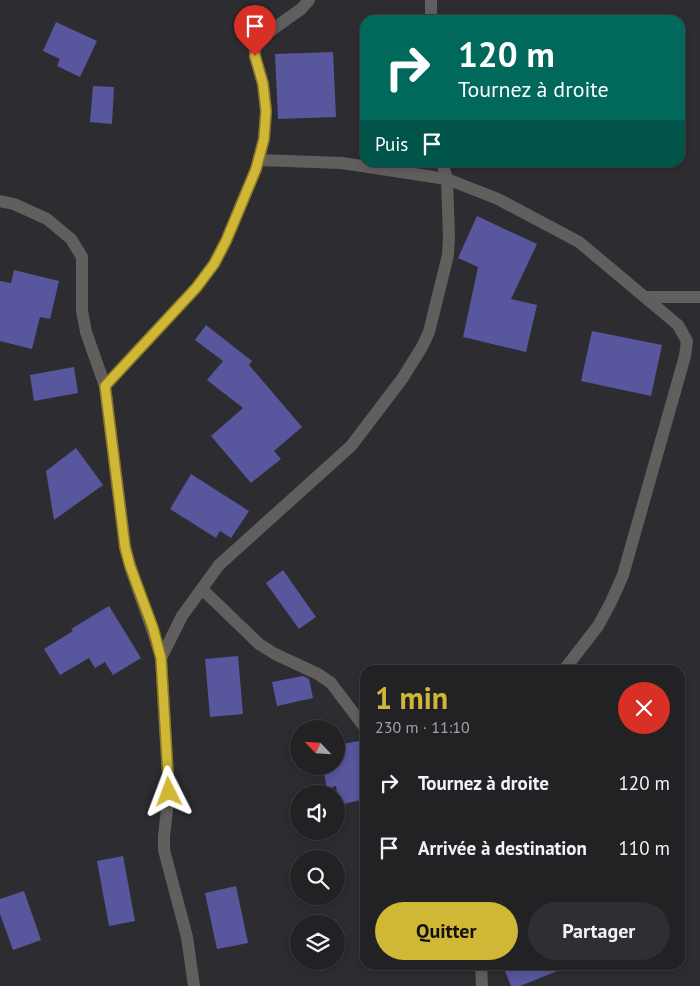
<!DOCTYPE html>
<html lang="fr">
<head>
<meta charset="utf-8">
<style>
  :root { --surface:#222225; --page:#2e2f32; --text:#f1f3f6; --muted:#a2a4a7; --line:#3f3f42; --accent:#d1b736 }
  body { margin:0; font-family:"PT Sans",sans-serif; background:var(--page); color:var(--text); height:100vh; display:flex; flex-direction:column; font-size:19px; white-space:nowrap }
  * { box-sizing:border-box; margin:0 }
  p { font-size:16px; color:var(--muted) }
  .icon { flex:none; width:28px; height:28px; fill:none; stroke:currentColor; stroke-width:2; stroke-linecap:round; stroke-linejoin:round }
  .map { position:relative; flex:1; overflow:hidden }
  .side { position:absolute; left:360px; top:665px; width:325px; height:305px; display:flex; flex-direction:column; background:var(--surface); border-radius:15px; box-shadow:0 2px 8px #0003,0 0 0 1px var(--line) }
  .side>* { flex:none }
  .top-card { position:absolute; left:360px; top:15px; width:325px; height:152px; border-radius:15px; box-shadow:0 2px 8px #0003,0 0 0 1px var(--line); background:#00695c; color:#fff; overflow:hidden }
  .needle { width:32px; rotate:295deg }
  .fabs { position:absolute; left:290px; top:720px; display:grid; gap:10px }
  .fabs a { display:grid; place-items:center; width:55px; height:55px; border-radius:50%; background:var(--surface); box-shadow:0 2px 8px #0003,0 0 0 1px var(--line); font-size:25px }
  .pin { position:absolute; display:grid; place-items:center; width:42px; height:42px; color:#fff; margin:-51px -21px; border-radius:50% 50% 50% 0; rotate:-45deg; box-shadow:0 0 5px #0007 }
  .pin .icon { rotate:45deg }
  .me { position:absolute; width:55px; margin:-28px; rotate:357deg; stroke-linejoin:round; filter:drop-shadow(0 0 4px #0008) }
  .turn { display:flex; align-items:center; gap:18px; height:105px; padding:0 15px; font-size:22px }
  .turn .icon { width:65px; height:65px; stroke-width:2.5 }
  .turn b { display:block; font-size:35px; line-height:42px }
  .then { display:flex; align-items:center; height:48px; padding:0 15px; background:#0003; gap:10px; font-size:19px }
  .round { display:grid; place-items:center; flex:none; width:52px; height:52px; border-radius:26px; background:var(--page) }
  .overview { display:flex; align-items:center; justify-content:space-between; height:85px; padding:0 15px }
  h1 { font-size:30px; font-weight:800; line-height:38px; color:var(--accent) }
  .cta { display:flex; gap:10px; margin-top:auto; padding:10px 15px }
  .cta a { flex:1; height:58px; border-radius:30px; background:var(--accent); color:#111; font-size:20px; font-weight:800; line-height:58px; text-align:center }
  .cta a+a { background:var(--page); color:var(--text) }
  ul { padding:0; list-style:none }
  li { display:flex; align-items:center; gap:15px; height:65px; padding:0 15px }
  li div { flex:1 }
  li b { display:block; font-size:19px }
  li em { font-style:normal }
  .map>svg:first-child { display:block }
</style>
</head>
<body>
<div class="map">
<svg width="700" height="986" viewBox="0 0 700 986">
  <rect width="100%" height="100%" fill="#2d2d31"/>
  <g fill="#58569d">
    <path d="M56,22l41,19 -17,36 -23,-11 3,-7 -17,-8z"/>
    <path d="M333,52l3,65 -58,2 -3,-65z"/>
    <path d="M93,86l21,1 -2,37 -22,-2z"/>
    <path d="M477,216l60,28 -26,55 26,6 -11,47 -63,-15 15,-70 -20,-9z"/>
    <path d="M14,270l45,11 -9,38 -10,-2 -8,32 -32,-8v-60l11,2z"/>
    <path d="M206,325l46,36 -3,4 53,62 -28,24 7,8 -30,24 -40,-47 32,-28 -36,-28 16,-19 -28,-21z"/>
    <path d="M592,331l70,14 -11,51 -70,-15z"/>
    <path d="M74,367l4,26 -44,8 -4,-26z"/>
    <path d="M76,448l27,37 -49,35 -8,-49z"/>
    <path d="M191,474l58,37 -18,27 -11,-7 -4,7 -46,-29z"/>
    <path d="M283,570l33,47 -17,12 -33,-46z"/>
    <path d="M109,606l32,52 -28,17 -8,-13 -10,6 -6,-10 -29,17 -16,-26 29,-18 -2,-2z"/>
    <path d="M238,656l5,58 -33,3 -5,-58z"/>
    <path d="M303,676l6,3 4,19 -36,8 -5,-24z"/>
    <path d="M365,740v59l-26,6 -3,-19 -9,3 -4,-23h13v-21z"/>
    <path d="M123,856l12,65 -26,5 -12,-65z"/>
    <path d="M236,886l12,57 -31,6 -12,-56z"/>
    <path d="M24,891l17,49 -28,10 -13,-36v-15z"/>
    <path d="M521,965h49v1l-50,20h-9l-6,-15z"/>
  </g>
  <g fill="none" stroke-linecap="round" stroke-linejoin="round">
    <g stroke="#615f5e" stroke-width="12">
      <path d="M431,20v-20"/>
      <path d="M259,160l83,3 105,16 51,20 81,43 99,83 9,16 -2,15 -62,219 -12,27 -13,24 -34,44"/>
      <path d="M0,201l14,3 33,15 24,20 11,18v54l4,21 19,54 20,161c9,38 26,73 36,111"/>
      <path d="M645,297h55"/>
      <path d="M105,386l91,-98 18,-24 12,-23 30,-72 8,-30 2,-28 -3,-27 -8,-28v-10l4,-7 42,-30 8,-9"/>
      <path d="M202,589l57,55 16,10 43,20 13,9 34,45"/>
      <path d="M481,965l1,21"/>
      <path d="M194,986l-7,-49 -23,-87v-14l5,-44 -8,-134 21,-42 37,-51 132,-119 51,-67 20,-32 7,-15 19,-77 1,-18 -2,-58 -5,-17"/>
    </g>
  </g>
  <g fill="none" stroke-linecap="round" stroke-linejoin="round">
    <g stroke="#887723" stroke-width="12">
      <path id="route" d="M169,792l-8,-134 -8,-30 -23,-62 -5,-19 -20,-161 91,-98 18,-24 12,-23 30,-72 8,-30 2,-28 -3,-27 -8,-28"/>
    </g>
    <use href="#route" stroke="#d1b736" stroke-width="9"/>
  </g>
</svg>
<div class="fabs">
<a><svg class="needle" viewBox="-14 -14 28 28"><path d="M0-13l5 13h-10z" fill="#e53935"/><path d="M0 13l5-13h-10z" fill="#a2a4a7"/></svg></a>
<a><svg class="icon" aria-label="sound" viewBox="0 0 24 24"><path d="M4 9h4l5-4v14l-5-4H4zM17 9q2 3 0 6"/></svg></a>
<a><svg class="icon" aria-label="search" viewBox="0 0 24 24"><circle cx="10" cy="10" r="6"/><path d="M15 15l6 6"/></svg></a>
<a><svg class="icon" aria-label="layers" viewBox="0 0 24 24"><path d="M12 4l9 5-9 5-9-5zM3 14l9 5 9-5"/></svg></a>
</div>
<div class="pin" style="left:255px;top:56px;background:#d93025"><svg class="icon" aria-label="arrive" viewBox="0 0 24 24"><path d="M6 21V4h12l-3 4 3 4H6"/></svg></div>
<svg class="me" style="left:169px;top:792px" viewBox="-20 -20 40 40"><path d="M0-17L14 15 0 8-14 15z" fill="#d1b736" stroke="#fff" stroke-width="4"/></svg>
<div class="top-card">
<div class="turn"><svg class="icon" aria-label="right" viewBox="0 0 24 24"><path d="M7 20v-9h11M14 6l5 5-5 5"/></svg><div><b>120 m</b>Tournez à droite</div></div>
<div class="then">Puis<svg class="icon" aria-label="arrive" viewBox="0 0 24 24"><path d="M6 21V4h12l-3 4 3 4H6"/></svg></div>
</div>
<section class="side">
<div class="overview"><div><h1>1 min</h1><p>230 m · 11:10</p></div><a class="round" style="background:#d93025;color:#fff"><svg class="icon" aria-label="close" viewBox="0 0 24 24"><path d="M6 6l12 12M18 6L6 18"/></svg></a></div>
<ul>
<li><svg class="icon" aria-label="right" viewBox="0 0 24 24"><path d="M7 20v-9h11M14 6l5 5-5 5"/></svg><div><b>Tournez à droite</b></div><em>120 m</em></li>
<li><svg class="icon" aria-label="arrive" viewBox="0 0 24 24"><path d="M6 21V4h12l-3 4 3 4H6"/></svg><div><b>Arrivée à destination</b></div><em>110 m</em></li>
</ul>
<div class="cta"><a>Quitter</a><a>Partager</a></div>
</section>
</div>
</body>
</html>
